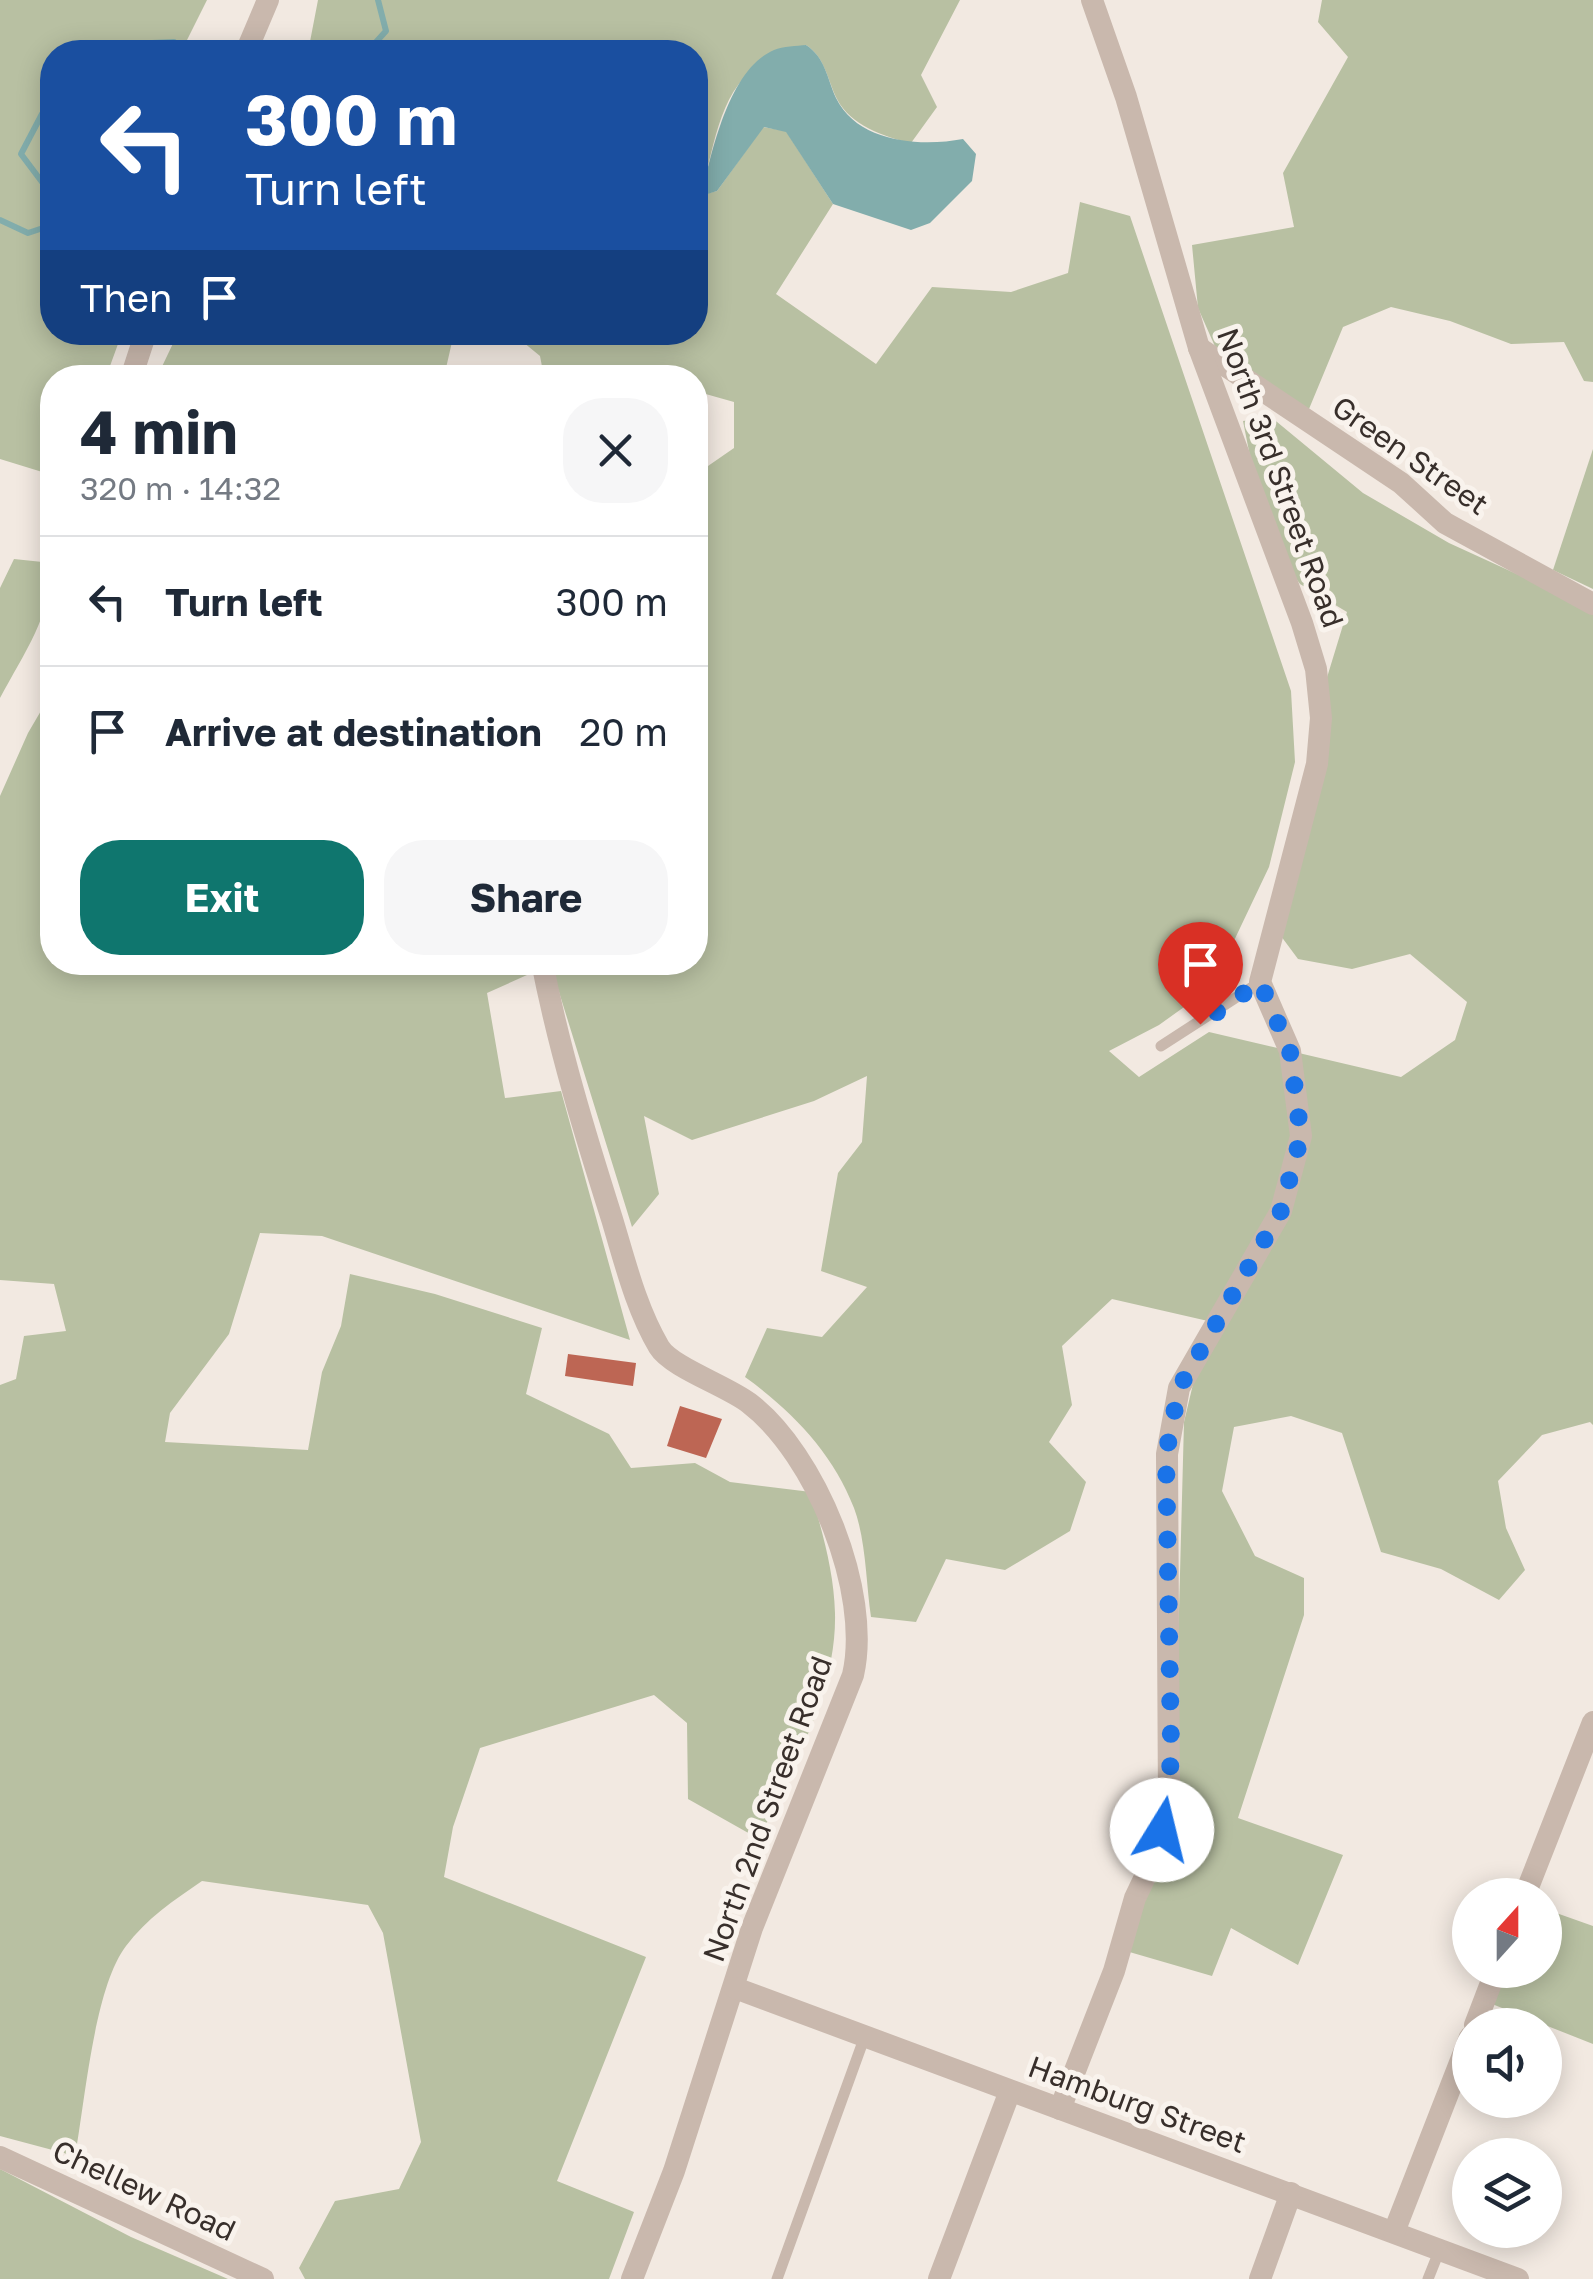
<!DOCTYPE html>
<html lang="en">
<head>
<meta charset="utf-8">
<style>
  :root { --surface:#fff; --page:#f6f6f7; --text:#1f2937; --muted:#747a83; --line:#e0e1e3; --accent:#0f766e }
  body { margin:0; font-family:"Golos Text",sans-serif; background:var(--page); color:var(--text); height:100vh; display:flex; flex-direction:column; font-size:38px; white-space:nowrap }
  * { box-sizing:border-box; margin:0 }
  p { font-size:32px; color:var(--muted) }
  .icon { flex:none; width:55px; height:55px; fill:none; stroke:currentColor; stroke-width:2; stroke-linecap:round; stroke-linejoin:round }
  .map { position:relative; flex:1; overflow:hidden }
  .side { position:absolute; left:40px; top:365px; width:668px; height:610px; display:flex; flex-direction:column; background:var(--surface); border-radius:40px; box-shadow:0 5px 25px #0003 }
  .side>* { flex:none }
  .banner { position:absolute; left:40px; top:40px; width:668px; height:305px; border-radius:40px; box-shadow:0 5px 25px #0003; background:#1a4fa0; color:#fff; overflow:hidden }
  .needle { width:65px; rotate:21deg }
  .tools { position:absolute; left:1452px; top:1878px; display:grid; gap:20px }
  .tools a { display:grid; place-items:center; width:110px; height:110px; border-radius:50%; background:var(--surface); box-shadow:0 5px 25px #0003; font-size:50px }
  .pin { position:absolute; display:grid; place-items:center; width:85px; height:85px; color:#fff; margin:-102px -42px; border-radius:50% 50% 50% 0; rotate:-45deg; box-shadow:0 0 10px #0007 }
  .pin .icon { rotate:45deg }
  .me { position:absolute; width:110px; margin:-55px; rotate:9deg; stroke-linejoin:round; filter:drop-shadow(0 0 8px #0008) }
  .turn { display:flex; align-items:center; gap:35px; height:210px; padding:0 40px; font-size:45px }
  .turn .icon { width:130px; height:130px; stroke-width:2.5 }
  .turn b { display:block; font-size:70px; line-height:85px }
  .then { display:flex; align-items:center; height:95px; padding:0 40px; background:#0003; gap:20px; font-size:38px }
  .round { display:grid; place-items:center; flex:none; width:105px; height:105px; border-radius:40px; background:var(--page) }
  .headline { display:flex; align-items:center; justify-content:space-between; height:170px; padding:0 40px }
  h1 { font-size:60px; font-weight:700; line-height:75px }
  .primary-button { display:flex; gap:20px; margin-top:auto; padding:20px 40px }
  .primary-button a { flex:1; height:115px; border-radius:40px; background:var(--accent); color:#fff; font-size:40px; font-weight:700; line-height:115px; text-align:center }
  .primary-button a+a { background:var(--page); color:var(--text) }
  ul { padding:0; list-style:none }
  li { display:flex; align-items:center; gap:30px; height:130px; padding:0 40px; border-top:2px solid var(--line) }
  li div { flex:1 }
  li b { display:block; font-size:38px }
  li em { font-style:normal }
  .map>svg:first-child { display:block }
</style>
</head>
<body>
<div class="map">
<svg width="1593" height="2279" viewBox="0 0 1593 2279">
  <rect width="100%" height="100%" fill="#f2e9e1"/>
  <g fill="#b8c0a2">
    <path d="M0,0h207l-26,52h-129v280l70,1 -16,44 -54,1v97l-52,-16z"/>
    <path d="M318,0h642l-39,75 16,32 -26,36c-27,-6 -61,-18 -74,-44 -10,-20 -12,-42 -31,-54 -16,7 -35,13 -50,23 -37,23 -44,88 -55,127l16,-4 46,-64 23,4 47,73 -57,90 100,70 56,-77 79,5 57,-19 12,-71 50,14 161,475 4,71 -26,105 -57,120 -53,38 -50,26 30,26 70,-45 192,45 54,-37 12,-38 -57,-48 -58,15 -54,-10 -23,-31 50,-244 22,-72 -47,-28 -34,-47 -23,-116 28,-4 92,76 86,50 144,66v816l-3,-3 -48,13 -44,46 8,47 19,42 -26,30 -58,-31 -60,-17 -39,-119 -51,-17 -57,11 -12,64 33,65 49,22v37l-66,203 105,37 -45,110 -67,-37 -19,48 -86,-25 49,-188 9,-341 24,-101 -96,-22 -50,47 10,59 -23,37 37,40 -16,49 -65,39 -59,-11 -30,63 -45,-5c-5,-34 -5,-77 -17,-109 -21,-55 -62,-97 -109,-131l22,-49 55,9 45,-50 -46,-16 17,-98 24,-31 5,-66 -53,25 -122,39 -48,-24 15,78 -27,33 -82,-264 145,-1v-487l39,-27v-46l-39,-11v-13l-151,-1 -4,-21 -28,-23 183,-1v-280h-387z"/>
    <path d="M1322,0h271v382l-9,-1 -20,-39 -53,2 -61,-23 -59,-14 -48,20 -39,94 -83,-61 -23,-52 -6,-63 102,-18 -11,-54 65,-116 -30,-35z"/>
    <path d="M178,333v-1l276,1 -10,44h-287z"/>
    <path d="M1593,449v140l-40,-19z"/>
    <path d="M14,559l38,4c1,50 -29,92 -52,135v-110z"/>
    <path d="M52,692v270l473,1 2,12 -40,18 18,105 56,-7 69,249 -308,-104 -62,-3 -31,101 -59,79 -5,29 143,8 14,-78 19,-46 9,-52 85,20 107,34 -16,66 83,40 22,34 64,-5 35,19 81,10c11,40 23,79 24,121 2,79 -44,157 -76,226l-71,-40 -1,-76 -33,-28 -174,53 -27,79 -9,50 202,80 -89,224 77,31 -25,67h-304l-6,-11 36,-67 64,-12 22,-47 -38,-209 -15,-28 -166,-24c-28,19 -56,38 -76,65 -32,42 -41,156 -51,210l-75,-20v-751l16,-6 8,-43 42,-5 -12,-47 -54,-4v-484l28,-63z"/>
    <path d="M1545,1909l48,17v118l-101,-40 13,-34h40z"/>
    <path d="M0,2169l131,68 97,42h-228z"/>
  </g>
  <path fill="#82adac" d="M806,45c19,12 21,33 30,53 22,45 85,49 127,41l13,15 -4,27 -42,42 -19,7 -78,-26 -47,-72 -22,-5 -47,64 -16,5c11,-43 27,-126 73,-146 9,-4 23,-4 32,-5z"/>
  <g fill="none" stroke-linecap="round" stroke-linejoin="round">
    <g stroke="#82adac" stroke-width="6">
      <path d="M142,52l10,-9 22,-1 2,10"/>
      <path d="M367,52l19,-21 -8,-31"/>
      <path d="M52,109l-10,5 -21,40 21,28 10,5"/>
      <path d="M0,220l28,13 24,-8"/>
    </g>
  </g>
  <g fill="#bd6654">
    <path d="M568,1354l68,9 -3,23 -68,-10z"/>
    <path d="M680,1406l42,13 -16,39 -39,-12z"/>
  </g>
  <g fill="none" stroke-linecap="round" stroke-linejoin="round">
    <g stroke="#c9b8ad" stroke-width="11">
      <path d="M1161,1046l99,-64"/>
      <path d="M777,2279l88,-243"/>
      <path d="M1428,2279l12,-30"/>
    </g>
    <g stroke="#c9b8ad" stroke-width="22">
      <path d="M246,52l22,-52"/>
      <path d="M1199,348l202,135 44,40 148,81"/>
      <path d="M131,378l15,-46"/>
      <path d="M542,962c17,87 43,172 70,257 13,43 24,89 47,128 12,20 68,39 90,56 67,51 123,189 104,272l-101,253 -78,243 -42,108"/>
      <path d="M1525,1895l68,-173"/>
      <path d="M735,1988l783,291"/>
      <path d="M1475,2025l21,-55"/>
      <path d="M1060,2109l54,-138 21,-73 20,-42 14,-51 -2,-351 12,-66 102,-177 20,-75 -11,-85 -30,-69 57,-218 4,-46 -5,-49 -14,-46 -103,-275 -73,-251 -34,-97"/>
      <path d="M0,2157l263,122"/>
      <path d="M1394,2232l76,-195"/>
      <path d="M939,2279l71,-188"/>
      <path d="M1260,2279l31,-86"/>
    </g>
  </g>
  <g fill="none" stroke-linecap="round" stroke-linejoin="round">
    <path stroke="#1a73e8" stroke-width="18" stroke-dasharray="0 32.4" d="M1162,1830l7,-26 2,-59 -5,-291 13,-66 102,-177 20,-75 -11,-85 -30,-69 -60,42"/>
  </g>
  <g text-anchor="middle" stroke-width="10" stroke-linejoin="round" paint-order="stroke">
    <g font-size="30" fill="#382f2b" stroke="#f9f3ed">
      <text transform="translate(1410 456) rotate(35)" y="10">Green Street</text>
      <text transform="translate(1280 478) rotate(70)" y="10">North 3rd Street Road</text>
      <text transform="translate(768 1809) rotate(-70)" y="10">North 2nd Street Road</text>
      <text transform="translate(1137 2105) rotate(20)" y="10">Hamburg Street</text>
      <text transform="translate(144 2191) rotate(25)" y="10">Chellew Road</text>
    </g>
  </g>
</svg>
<div class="tools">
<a><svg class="needle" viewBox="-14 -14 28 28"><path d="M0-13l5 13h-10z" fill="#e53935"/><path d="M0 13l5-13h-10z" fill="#747a83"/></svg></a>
<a><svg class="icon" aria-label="sound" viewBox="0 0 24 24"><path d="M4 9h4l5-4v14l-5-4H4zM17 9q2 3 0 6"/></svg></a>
<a><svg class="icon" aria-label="layers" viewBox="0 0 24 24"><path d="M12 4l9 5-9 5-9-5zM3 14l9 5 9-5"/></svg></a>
</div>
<div class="pin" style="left:1200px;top:1024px;background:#d93025"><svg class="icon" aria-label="arrive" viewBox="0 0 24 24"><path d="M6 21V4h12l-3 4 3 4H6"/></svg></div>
<svg class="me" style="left:1162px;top:1830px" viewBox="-20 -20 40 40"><circle r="19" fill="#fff"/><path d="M0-13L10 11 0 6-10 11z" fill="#1a73e8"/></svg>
<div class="banner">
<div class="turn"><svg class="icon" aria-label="left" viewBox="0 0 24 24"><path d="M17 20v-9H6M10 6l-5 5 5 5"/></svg><div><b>300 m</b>Turn left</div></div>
<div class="then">Then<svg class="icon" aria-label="arrive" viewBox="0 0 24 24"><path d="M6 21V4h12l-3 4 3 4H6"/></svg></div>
</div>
<section class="side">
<div class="headline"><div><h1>4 min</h1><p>320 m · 14:32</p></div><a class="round"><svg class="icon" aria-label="close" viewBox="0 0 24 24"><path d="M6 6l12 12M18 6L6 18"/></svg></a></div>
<ul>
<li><svg class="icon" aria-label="left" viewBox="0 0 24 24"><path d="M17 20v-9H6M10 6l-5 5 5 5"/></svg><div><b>Turn left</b></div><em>300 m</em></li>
<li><svg class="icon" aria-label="arrive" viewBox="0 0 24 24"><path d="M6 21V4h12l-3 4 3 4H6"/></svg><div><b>Arrive at destination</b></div><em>20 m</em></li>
</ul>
<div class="primary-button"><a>Exit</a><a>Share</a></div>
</section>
</div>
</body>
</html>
